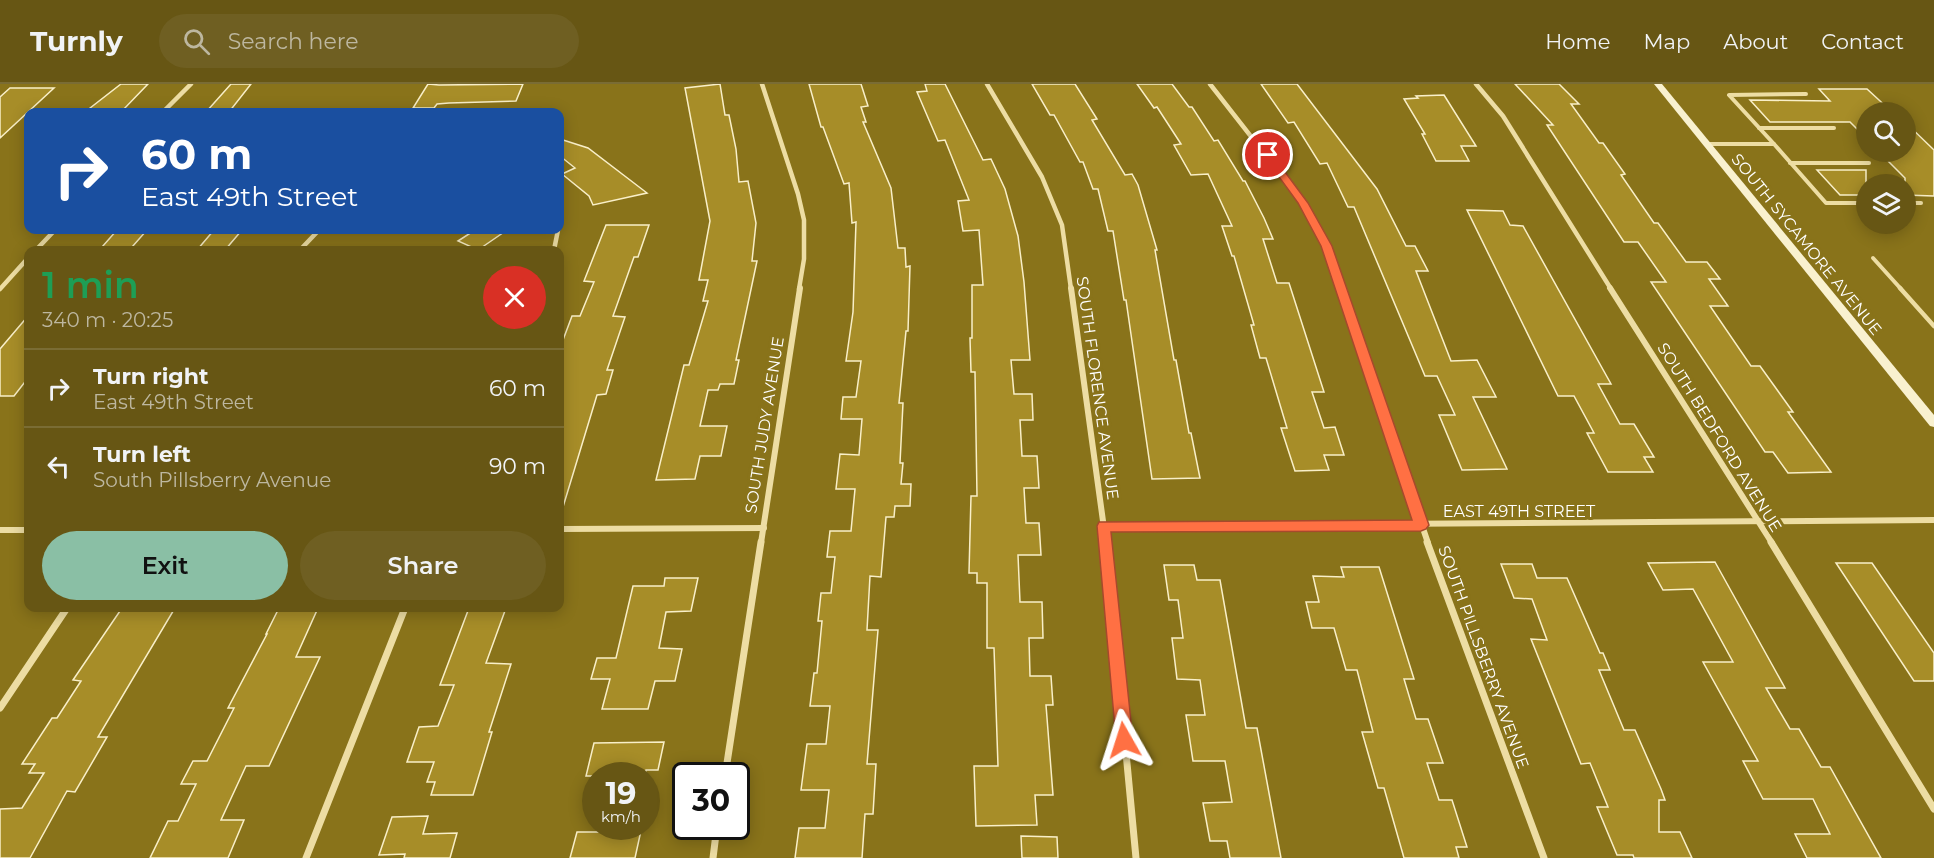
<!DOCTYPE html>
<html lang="en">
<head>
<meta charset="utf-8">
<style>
  :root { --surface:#675614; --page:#6f5f22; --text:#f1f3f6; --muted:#bdb7a0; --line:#7a6c34; --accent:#8abfa5 }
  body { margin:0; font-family:Montserrat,sans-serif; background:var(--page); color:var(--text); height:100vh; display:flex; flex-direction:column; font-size:22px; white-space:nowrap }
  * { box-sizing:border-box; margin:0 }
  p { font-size:20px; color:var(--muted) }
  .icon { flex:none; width:33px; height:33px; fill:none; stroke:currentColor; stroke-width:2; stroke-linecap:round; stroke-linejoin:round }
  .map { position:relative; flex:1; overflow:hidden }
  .side { position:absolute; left:24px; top:162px; width:540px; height:366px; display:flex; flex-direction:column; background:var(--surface); border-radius:12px; box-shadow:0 3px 15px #0003 }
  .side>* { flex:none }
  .top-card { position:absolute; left:24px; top:24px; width:540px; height:126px; border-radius:12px; box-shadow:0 3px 15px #0003; background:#1a4fa0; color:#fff; overflow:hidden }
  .tools { position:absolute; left:1856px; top:18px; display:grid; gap:12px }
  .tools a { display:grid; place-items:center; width:60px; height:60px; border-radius:50%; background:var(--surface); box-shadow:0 3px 15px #0003; font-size:30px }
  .speed { position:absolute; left:582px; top:678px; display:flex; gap:12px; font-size:30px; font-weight:700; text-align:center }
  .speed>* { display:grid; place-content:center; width:78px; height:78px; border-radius:50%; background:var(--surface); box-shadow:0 3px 15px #0003; line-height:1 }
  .speed small { font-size:15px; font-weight:400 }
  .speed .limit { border:3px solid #111; border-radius:9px; background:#fff; color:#111 }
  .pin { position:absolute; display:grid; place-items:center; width:51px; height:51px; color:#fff; margin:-26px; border:3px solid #fff; border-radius:50%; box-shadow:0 2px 6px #0007 }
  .me { position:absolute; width:66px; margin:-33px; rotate:354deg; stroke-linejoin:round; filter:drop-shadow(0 0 4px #0008) }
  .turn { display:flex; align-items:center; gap:21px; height:126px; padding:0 18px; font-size:27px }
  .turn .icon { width:78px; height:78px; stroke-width:2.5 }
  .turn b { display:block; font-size:42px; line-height:51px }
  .round { display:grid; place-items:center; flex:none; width:63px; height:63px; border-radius:32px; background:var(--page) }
  .overview { display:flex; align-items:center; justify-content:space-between; height:102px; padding:0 18px }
  h1 { font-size:36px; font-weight:600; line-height:45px; color:#1e9e55 }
  .cta { display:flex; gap:12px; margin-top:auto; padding:12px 18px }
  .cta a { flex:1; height:69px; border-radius:36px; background:var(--accent); color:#111; font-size:24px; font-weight:600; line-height:69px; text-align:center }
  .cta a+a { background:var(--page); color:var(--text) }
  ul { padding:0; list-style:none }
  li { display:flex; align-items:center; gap:18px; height:78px; padding:0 18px; border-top:2px solid var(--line) }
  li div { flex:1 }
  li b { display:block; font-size:22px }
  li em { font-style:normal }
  header { display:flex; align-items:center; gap:36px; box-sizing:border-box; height:84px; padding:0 30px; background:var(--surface); border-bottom:2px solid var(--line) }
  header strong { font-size:28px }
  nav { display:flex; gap:33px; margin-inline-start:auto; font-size:21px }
  .search { width:420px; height:54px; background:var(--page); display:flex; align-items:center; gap:15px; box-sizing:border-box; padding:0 21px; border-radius:33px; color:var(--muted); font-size:22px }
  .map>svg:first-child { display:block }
</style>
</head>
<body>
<header>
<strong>Turnly</strong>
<div class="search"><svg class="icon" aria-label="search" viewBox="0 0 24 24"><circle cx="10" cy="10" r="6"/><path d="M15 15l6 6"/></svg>Search here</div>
<nav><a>Home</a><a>Map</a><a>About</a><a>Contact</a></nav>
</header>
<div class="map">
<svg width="1934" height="774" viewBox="0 0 1934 774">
  <rect width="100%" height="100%" fill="#89731a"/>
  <g fill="#a78d28" stroke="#f9efc8" stroke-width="1.5">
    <path d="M121,0h27l-27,28h-36z"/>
    <path d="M231,0h20l-22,28h-23z"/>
    <path d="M428,0l11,1 84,-1 -7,17 -67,2 -12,1 -3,4h-21z"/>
    <path d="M720,0l5,31h4l7,34 3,33 9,-1 8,42 -4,38h5l-21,99h3l-5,24h-14l-2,6h-10l-8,36h27l-6,30h-21l-5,23 -39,1 28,-115h5l19,-64h-5l5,-21h-9l11,-59 -25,-133z"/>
    <path d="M809,0h52l7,22 -7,1 5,15h-3l28,66 7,60h7l1,19 4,-1 -2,65h-2l-7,72h4l-3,60h3l-2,21h10l-1,22h-15l-1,11h-8l-5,60 -11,-1 -3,54h11l-11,134h9l-3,50h-8l-3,44h-67l4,-30h26l4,-38h-28l6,-46h19l4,-38h-20l4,-33h3l5,-52h-4l3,-28h10l4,-36h-8l3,-26h21l4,-42h-19l4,-35 19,1 3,-36h-21l2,-22h13l5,-36h-15l7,-49 3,-90 -4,1 -3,-40 -5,1 -21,-57h-2z"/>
    <path d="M925,0h20l38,76 8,-1 14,30 13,47 6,46 6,78h-19l3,34h18l1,26h-13l2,36h15l2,32h-15l2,35h13l2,32h-23l2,47h22l1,36h-14l1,38h21l2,29h-7l7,90h-18l2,30 -61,1 -2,-60h24l-4,-118h-7v-65h-10v-10h-8l2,-77h6l-2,-124h-4l-1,-34h2v-53h11l-4,-55 -16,1 -5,-30 11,-1 -24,-60 -7,1 -21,-49 10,-1z"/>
    <path d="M1032,0h43l22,35 -5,1 33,55 7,-1 6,11 19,65h-2l19,110h2l13,73h2l9,45 -48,1 -26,-179h-2l-11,-69h-5l-10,-42h-5l-10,-27h-3l-26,-47h-4z"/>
    <path d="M1137,0h35l17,23h3l22,34 4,-1 25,41h2l19,37 9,21h-10l14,44h12l35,109h-12l12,36 11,-1 9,28h-20l5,15 -34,1 -14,-43h6l-21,-70h-6l-9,-33h3l-20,-69h-2l-10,-30h10l-24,-52 -17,1 -17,-30 7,-1 -24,-37 -3,1z"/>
    <path d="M1261,0h36l80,105 29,57h9l13,25h-12l35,90 26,-1 19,37h-23l34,72 -45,1 -23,-55h16l-18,-39h-12l-71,-169h-6l-21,-44 -7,1 -26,-42 -6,1z"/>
    <path d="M1515,0h44l20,20h-8l28,39h4l22,31 -4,1 33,48h4l28,39h21l13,17h-11l19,27h-18l41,60h9l33,46h-5l43,60 -43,1 -15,-21h-8l-114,-170h15l-28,-40h-14l-77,-117h6z"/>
    <path d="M10,4h44l-54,50v-41z"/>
    <path d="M1819,5h48l25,23h-26v26l-16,-16h-80l-20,-22 80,1z"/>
    <path d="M1444,11l32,51h-15l8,15h-33l-14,-27h3l-21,-35 14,-1 -2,-2z"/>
    <path d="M1905,38l29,28v46l-29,-1v-17l-26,-26h26z"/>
    <path d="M560,55l28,9 59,45 -54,12 -4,-9 -27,-22 13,-6 -15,-12z"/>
    <path d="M1817,86h49v25h-26z"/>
    <path d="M1467,126l36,1 7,14 13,1 88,158h-13l22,40h14l20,33h-10l9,15h-45l-21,-39h7l-20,-37h-16z"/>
    <path d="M606,141h43l-11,32h-4l-21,59 12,1 -18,53h6l-7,24 -9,1 -34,112h-3v-159l12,-32h8l14,-34 -10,-1z"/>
    <path d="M117,146h30l-15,17h-30z"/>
    <path d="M214,146h28l-17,20h-28z"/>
    <path d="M475,146h32l-29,20 -20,-9z"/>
    <path d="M28,232v62l-14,18h-14v-47z"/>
    <path d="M1715,478l70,126h-19l24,41h9l22,38h9l51,91h-74l-12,-24h35l-17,-35h-50l-20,-38h15l-55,-99h30l-40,-73 -30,1 -15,-27z"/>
    <path d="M1836,479h36l62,90v28h-20z"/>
    <path d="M1501,480h31l5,14h30l33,75h3l7,17h-11l25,60h11l26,59 4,11h-6v32h21l12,26h-58l-1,-3h-16l-20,-48h11l-18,-44 -9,1 -50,-125 16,1 -15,-41 -18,-1z"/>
    <path d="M1164,481h30l3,15h23l26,148h11l24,130h-51l-3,-17h-17l-7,-38 29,-1 -7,-41h-32l-7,-46h19l-5,-35 -23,-1 -5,-41h11l-5,-38h-9z"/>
    <path d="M1341,483h38l35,112h-10l12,40h12l15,44h-16l12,37h13l15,47h-11l3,11h-55l-20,-70h-6l-16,-56h11l-16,-62h-11l-12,-42h-22l-6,-26h13l-6,-26 31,1z"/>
    <path d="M665,494h33l-7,33 -25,1 -7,36 23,1 -7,32h-20l-7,28h-46l8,-30h-19l6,-21h19l17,-72h31z"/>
    <path d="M122,524h53l-77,129h9l-32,55 -8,-1 -37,67h-30v-49l22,-1 22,-35h-15l6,-9h-13l30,-46h5l24,-37 -8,-1z"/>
    <path d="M279,524h39l-22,49h24l-51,109h-23l-25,54h23l-16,38h-78l18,-37h10l18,-37h-15l12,-23h14l27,-53h-6l39,-74h-1z"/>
    <path d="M469,524h37l-20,55 25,1 -22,68h3l-19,63h-42l4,-13h-8l7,-20h-27l12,-35 19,-1 16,-41h-14z"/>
    <path d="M664,658l-6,28h-12l-1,6h-59l8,-33z"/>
    <path d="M428,732l-5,18 34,-1 -7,25h-46l1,-4 -26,1 13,-38z"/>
    <path d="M609,742h33l-7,32h-65l7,-26h31z"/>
    <path d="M1021,752l36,1 1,21h-36z"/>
  </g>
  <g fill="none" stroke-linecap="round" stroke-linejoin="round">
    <g stroke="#eddda3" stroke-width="4">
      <path d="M1759,44h75"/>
      <path d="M1707,60h67l52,59h40"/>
      <path d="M1774,60l-45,-49 77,-1"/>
      <path d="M1790,79h79"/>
      <path d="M1905,119h16"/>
      <path d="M1873,174l28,31"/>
    </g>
    <path stroke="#eddda3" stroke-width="4.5" d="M1900,204l34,38"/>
    <g stroke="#eddda3" stroke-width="4.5">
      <path d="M762,0l36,110 6,26v39l-5,30"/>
      <path d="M987,0l55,93 20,48 9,64"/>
      <path d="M1210,0l93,119 24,44 14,42"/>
      <path d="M1476,0l27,32 108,173"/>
      <path d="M163,28l28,-28"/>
      <path d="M36,166l19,-20"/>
      <path d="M300,166l19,-20"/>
      <path d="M554,166l4,-20"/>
      <path d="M0,205l28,-31"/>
    </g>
    <g stroke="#eddda3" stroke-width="6">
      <path d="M1071,204l35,255"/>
      <path d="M1341,204l87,255"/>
      <path d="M1610,204l162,255"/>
      <path d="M1104,442l830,-6"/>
      <path d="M560,445l204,-1"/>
      <path d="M0,446h28"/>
      <path d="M761,459l39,-255"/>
    </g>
    <g stroke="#eddda3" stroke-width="7">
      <path d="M1106,458l30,316"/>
      <path d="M1427,458l117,316"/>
      <path d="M1771,458l163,267"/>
      <path d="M0,624l67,-100"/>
      <path d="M725,692l36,-234"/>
      <path d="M306,774l99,-250"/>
      <path d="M713,774l4,-32"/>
    </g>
    <path fill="#f9f1cf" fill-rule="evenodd" d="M1654,0h8l272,331v12l-4,-1z"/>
  </g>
  <path fill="#ff7043" stroke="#a6492c" stroke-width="1.5" d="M1268,68l3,1 37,50 24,43 97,279 -3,4 -5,2 -310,1 22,208 -3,5 -6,2 -6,-2 -2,-5 -19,-214 2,-4 313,-2 -91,-274 -23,-43 -35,-48z"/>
  <g text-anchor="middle" stroke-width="6" stroke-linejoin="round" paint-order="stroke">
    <g font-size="16" fill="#fff" stroke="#89731a">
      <text transform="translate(1807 160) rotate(51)" y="6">SOUTH SYCAMORE AVENUE</text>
      <text transform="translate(1098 304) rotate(82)" y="6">SOUTH FLORENCE AVENUE</text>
      <text transform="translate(764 341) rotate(-81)" y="6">SOUTH JUDY AVENUE</text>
      <text transform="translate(1720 353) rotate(58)" y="6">SOUTH BEDFORD AVENUE</text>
      <text x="1519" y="433">EAST 49TH STREET</text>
      <text transform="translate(1484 573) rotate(70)" y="6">SOUTH PILLSBERRY AVENUE</text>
    </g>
  </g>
</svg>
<div class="tools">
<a><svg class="icon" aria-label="search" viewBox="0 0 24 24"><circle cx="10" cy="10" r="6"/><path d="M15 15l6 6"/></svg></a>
<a><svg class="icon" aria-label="layers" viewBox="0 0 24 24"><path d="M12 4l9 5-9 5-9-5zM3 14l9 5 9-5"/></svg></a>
</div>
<div class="speed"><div>19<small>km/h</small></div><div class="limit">30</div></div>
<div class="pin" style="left:1268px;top:71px;background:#d93025"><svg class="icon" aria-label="arrive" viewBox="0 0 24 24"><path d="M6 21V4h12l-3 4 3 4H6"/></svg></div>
<svg class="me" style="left:1124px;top:656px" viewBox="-20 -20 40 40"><path d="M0-17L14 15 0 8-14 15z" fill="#ff7043" stroke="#fff" stroke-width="4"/></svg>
<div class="top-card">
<div class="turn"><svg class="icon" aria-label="right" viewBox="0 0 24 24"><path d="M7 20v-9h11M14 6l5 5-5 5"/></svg><div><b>60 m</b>East 49th Street</div></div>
</div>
<section class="side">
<div class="overview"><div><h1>1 min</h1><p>340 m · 20:25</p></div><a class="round" style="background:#d93025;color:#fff"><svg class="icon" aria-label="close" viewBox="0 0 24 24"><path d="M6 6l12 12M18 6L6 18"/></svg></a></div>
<ul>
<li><svg class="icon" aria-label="right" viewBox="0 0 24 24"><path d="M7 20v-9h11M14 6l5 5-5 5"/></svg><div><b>Turn right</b><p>East 49th Street</p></div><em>60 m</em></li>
<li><svg class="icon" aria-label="left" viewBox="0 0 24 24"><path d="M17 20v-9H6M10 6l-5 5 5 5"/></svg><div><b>Turn left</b><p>South Pillsberry Avenue</p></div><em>90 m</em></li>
</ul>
<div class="cta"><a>Exit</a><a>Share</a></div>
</section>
</div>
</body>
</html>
